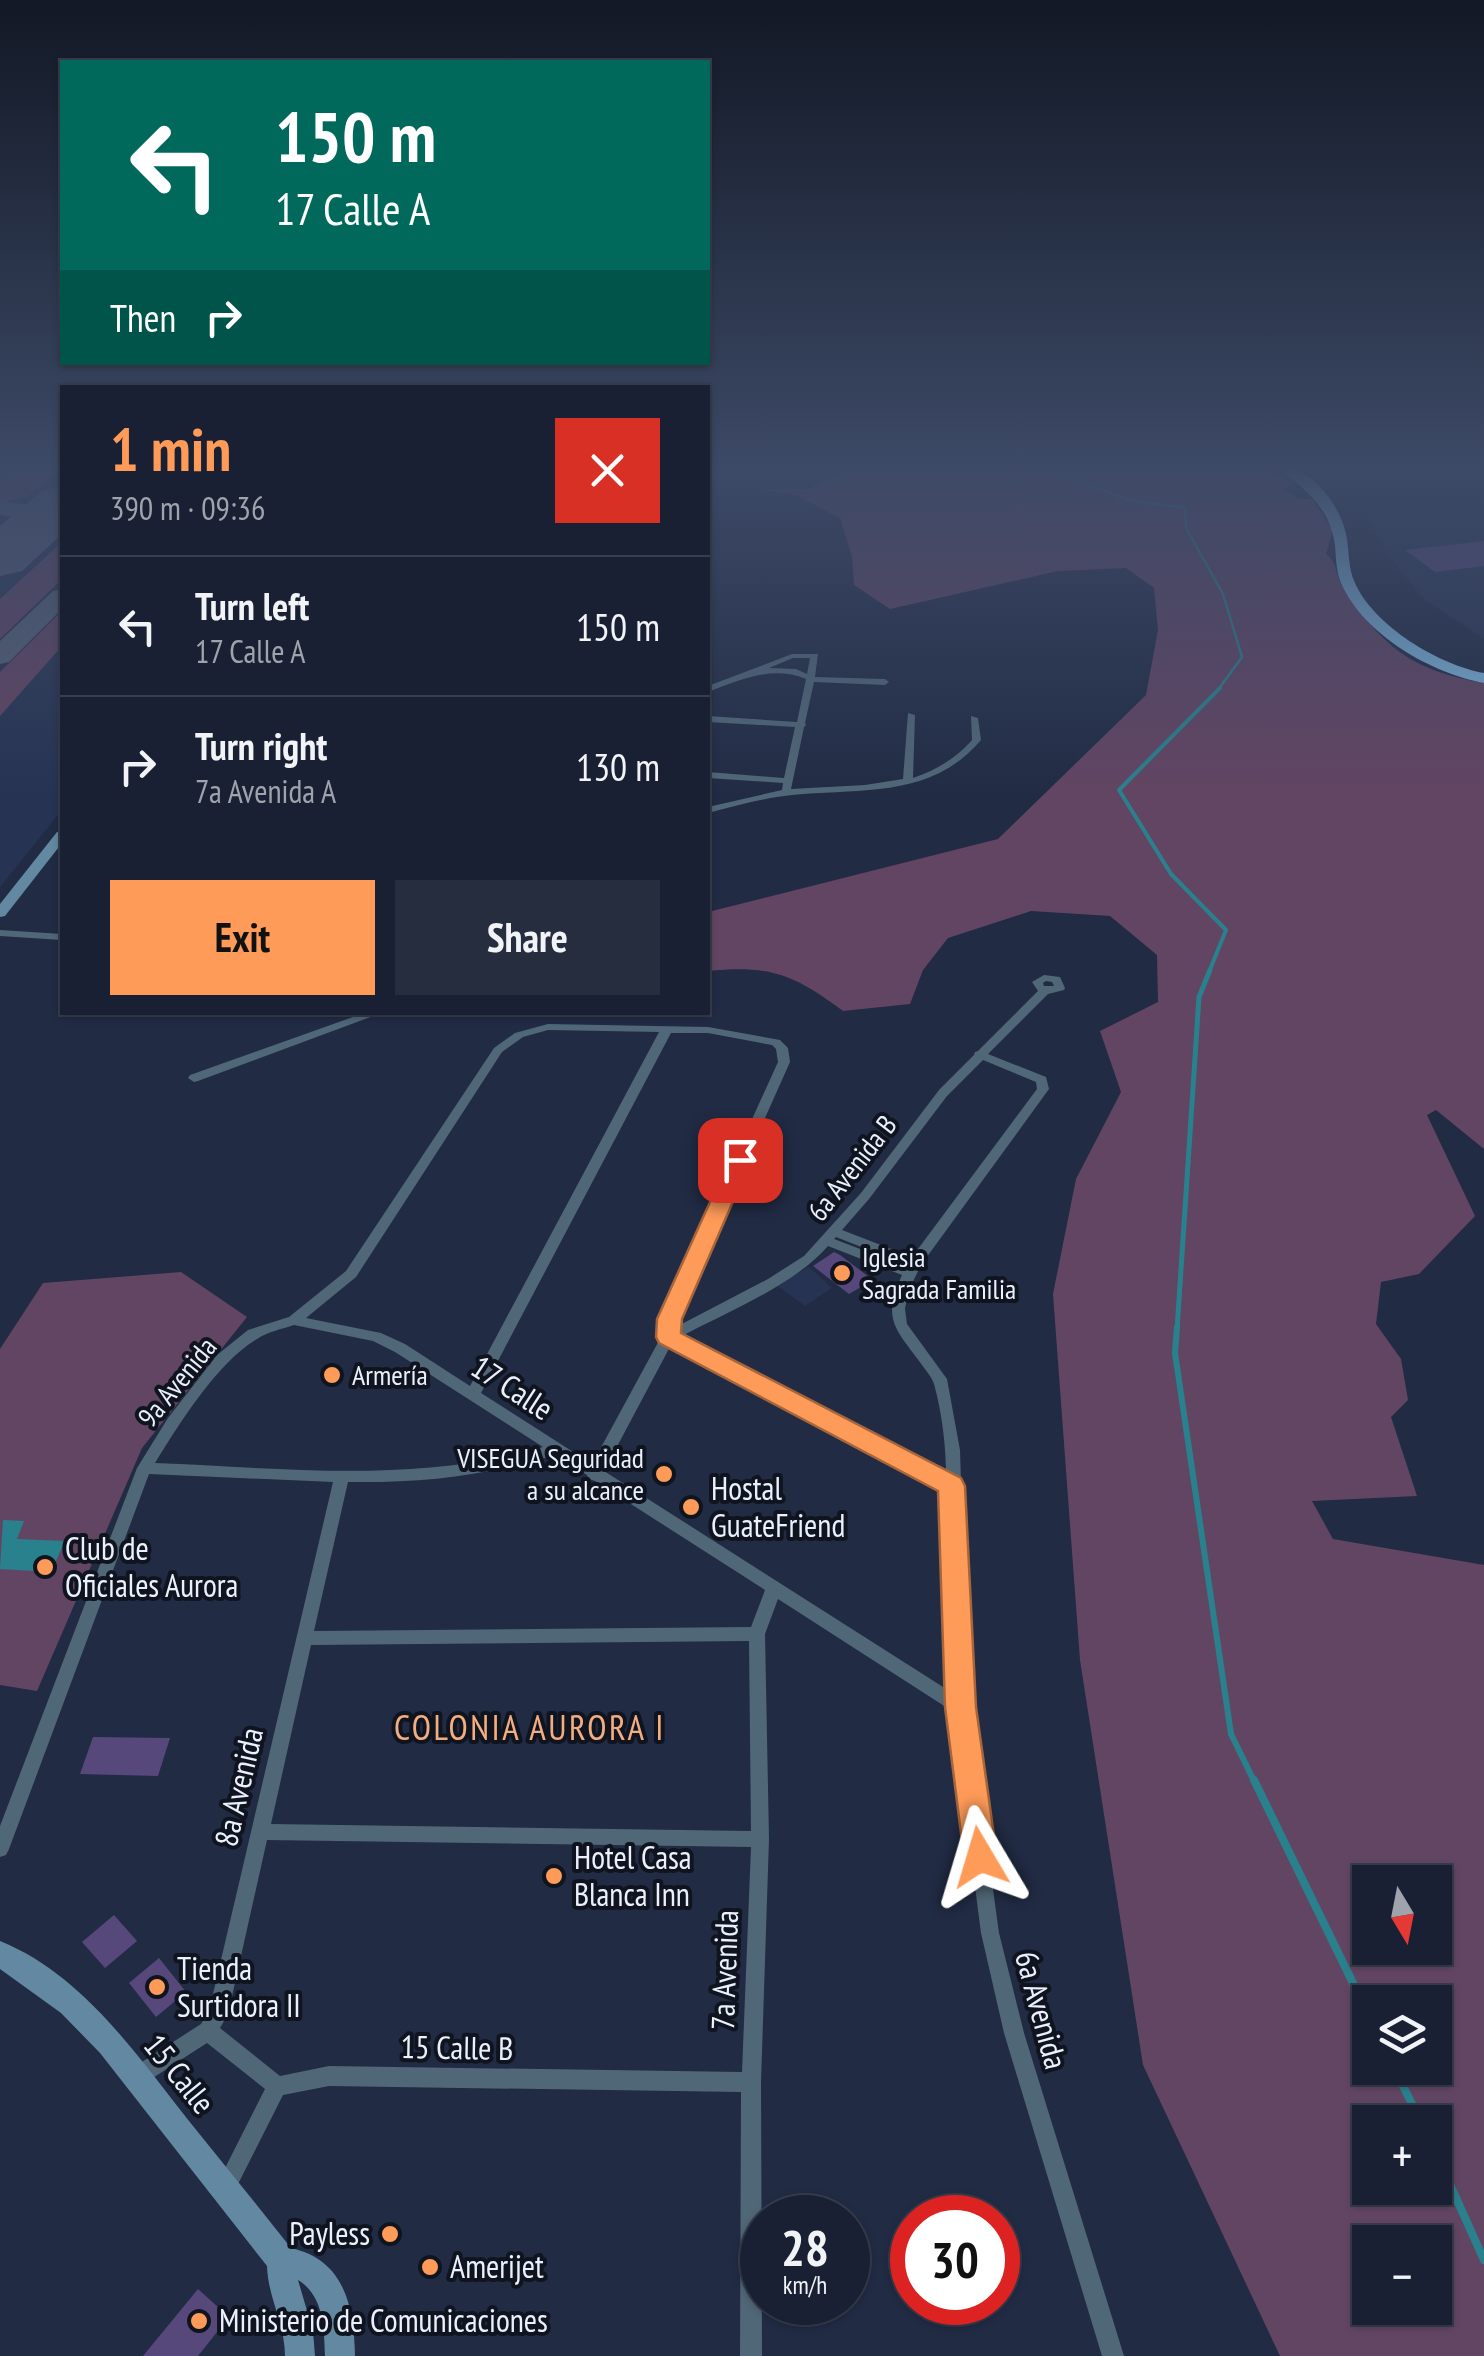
<!DOCTYPE html>
<html lang="en">
<head>
<meta charset="utf-8">
<style>
  :root { --surface:#192033; --page:#262d3f; --text:#f1f3f6; --muted:#9fa3ac; --line:#373e4e; --accent:#ff9b59 }
  body { margin:0; font-family:"PT Sans Narrow",sans-serif; background:var(--page); color:var(--text); height:100vh; display:flex; flex-direction:column; font-size:38px; white-space:nowrap }
  * { box-sizing:border-box; margin:0 }
  p { font-size:32px; color:var(--muted) }
  .icon { flex:none; width:55px; height:55px; fill:none; stroke:currentColor; stroke-width:2; stroke-linecap:round; stroke-linejoin:round }
  .map { position:relative; flex:1; overflow:hidden }
  .side { position:absolute; left:60px; top:385px; width:650px; height:630px; display:flex; flex-direction:column; background:var(--surface); border-radius:0px; box-shadow:0 2px 8px #0004,0 0 0 2px var(--line) }
  .side>* { flex:none }
  .hud { position:absolute; left:60px; top:60px; width:650px; height:305px; border-radius:0px; box-shadow:0 2px 8px #0004,0 0 0 2px var(--line); background:#00695c; color:#fff; overflow:hidden }
  .needle { width:65px; rotate:170deg }
  .buttons { position:absolute; left:1352px; top:1865px; display:grid; gap:20px }
  .buttons a { display:grid; place-items:center; width:100px; height:100px; border-radius:0px; background:var(--surface); box-shadow:0 2px 8px #0004,0 0 0 2px var(--line); font-size:50px }
  .speed { position:absolute; left:740px; top:2195px; display:flex; gap:20px; font-size:50px; font-weight:700; text-align:center }
  .speed>* { display:grid; place-content:center; width:130px; height:130px; border-radius:50%; background:var(--surface); box-shadow:0 2px 8px #0004,0 0 0 2px var(--line); line-height:1 }
  .speed small { font-size:25px; font-weight:400 }
  .speed .limit { border:15px solid #d22; background:#fff; color:#111 }
  .pin { position:absolute; display:grid; place-items:center; width:85px; height:85px; color:#fff; margin:-42px; border-radius:20px; box-shadow:0 5px 15px #0006 }
  .me { position:absolute; width:110px; margin:-55px; rotate:353deg; stroke-linejoin:round; filter:drop-shadow(0 0 8px #0008) }
  .turn { display:flex; align-items:center; gap:35px; height:210px; padding:0 50px; font-size:45px }
  .turn .icon { width:130px; height:130px; stroke-width:2.5 }
  .turn b { display:block; font-size:70px; line-height:85px }
  .then { display:flex; align-items:center; height:95px; padding:0 50px; background:#0003; gap:20px; font-size:38px }
  .round { display:grid; place-items:center; flex:none; width:105px; height:105px; border-radius:0px; background:var(--page) }
  .head { display:flex; align-items:center; justify-content:space-between; height:170px; padding:0 50px }
  h1 { font-size:60px; font-weight:700; line-height:75px; color:var(--accent) }
  .action { display:flex; gap:20px; margin-top:auto; padding:20px 50px }
  .action a { flex:1; height:115px; border-radius:0px; background:var(--accent); color:#111; font-size:40px; font-weight:700; line-height:115px; text-align:center }
  .action a+a { background:var(--page); color:var(--text) }
  ul { padding:0; list-style:none }
  li { display:flex; align-items:center; gap:30px; height:140px; padding:0 50px; border-top:2px solid var(--line) }
  li div { flex:1 }
  li b { display:block; font-size:38px }
  li em { font-style:normal }
  .map>svg:first-child { display:block }
</style>
</head>
<body>
<div class="map">
<svg width="1484" height="2356" viewBox="0 0 1484 2356">
  <rect width="100%" height="100%" fill="#212b44"/>
  <g fill="#273352">
    <path d="M0,466h62v344l-62,77z"/>
    <path d="M1484,500v139l-60,-40 -36,-44 -22,-41z"/>
    <path d="M809,1267l23,21 -27,18 -29,-21z"/>
  </g>
  <g fill="#624563" fill-rule="evenodd">
    <path d="M17,466h45v1l-34,29 -28,7v-23z"/>
    <path d="M823,466h439l33,17 -12,6 15,10h14l21,31 -7,24c12,8 9,22 17,33 40,60 67,83 141,96v466l-48,-39 -9,5 48,101 -56,58 -38,8 -5,42 25,35 7,41 -17,17 26,79 -105,5 21,38 151,26v791h-204l-137,-291 -63,-405 -27,-366 23,-115 45,-87 -21,-61 58,-29 -1,-47 -47,-39 -79,-5 -83,27 -25,32 -13,34 -67,7c-50,-37 -73,-46 -135,-40v-59l290,-73 148,-144 12,-65 -4,-42 -28,-20 -68,3 -168,38 -36,-24 -2,-28 -12,-39 -44,-23 -39,-6h51l31,-14zM1370,1882h65v66h-65zM1370,2002h65v66h-65zM1370,2122h65v66h-65zM1370,2242h65v66h-65z"/>
    <path d="M62,542v37l-62,60v-40z"/>
    <path d="M62,611v35l-62,70v-44z"/>
    <path d="M181,1272l66,45 -105,131 -105,243 -37,-6v-336l43,-66z"/>
  </g>
  <path fill="#2a818e" d="M3,1520l21,1 -7,18 48,2 -14,31 -51,-3z"/>
  <g fill="none" stroke-linecap="round" stroke-linejoin="round">
    <path stroke="#2a818e" stroke-width="2.5" d="M1043,466l85,34 57,8 1,20 37,66 19,63 -24,33"/>
    <path stroke="#2a818e" stroke-width="4" d="M1209,972l17,-42 -55,-56 -52,-84 101,-102"/>
    <path stroke="#2a818e" stroke-width="5" d="M1177,1330l22,-333 11,-27"/>
    <path stroke="#2a818e" stroke-width="6" d="M1177,1327l-2,26 56,381 24,49"/>
    <g stroke="#2a818e" stroke-width="8">
      <path d="M1254,1780l116,238"/>
      <path d="M1394,2068l27,54"/>
      <path d="M1435,2151l49,109"/>
    </g>
    <g fill="#576076" fill-rule="evenodd">
      <path d="M0,466h18l-18,13z"/>
      <path d="M0,501l49,7 11,7 -11,7 -49,-7z"/>
      <path d="M62,589v20l-53,53 -9,2v-23l53,-50z"/>
    </g>
    <path fill="#576076" fill-rule="evenodd" d="M62,486v48l-40,37 -22,5v-50l42,-35z"/>
  </g>
  <g fill="#57487b">
    <path d="M1484,541v25l-49,6 -30,-22z"/>
    <path d="M834,1252l6,3 33,25 -24,14 -36,-28z"/>
    <path d="M93,1737l77,1 -12,38 -78,-2z"/>
    <path d="M114,1915l23,26 -32,27 -23,-26z"/>
    <path d="M159,1958l27,34 -30,25 -27,-34z"/>
    <path d="M198,2289l31,28 -31,39h-55z"/>
  </g>
  <g fill="none" stroke-linecap="round" stroke-linejoin="round">
    <g fill="#506777" fill-rule="evenodd">
      <path d="M792,654h26l-3,23 70,2 4,3 -4,3 -71,-3 -9,41 1,2 -2,2 -13,62 74,-4 38,-6 5,-66 7,2 -2,63c25,-9 42,-19 59,-38l-1,-24 7,2 3,22c-50,59 -119,48 -189,55 -29,3 -56,11 -84,18v-6l74,-17 1,-7 -75,-5v-6l76,6 11,-51 -87,-5v-6l89,6 9,-43c-34,-14 -66,1 -98,13v-6zM793,658h17l-3,16 -11,-5 -27,-1z"/>
      <path d="M0,930l62,4v6l-62,-4z"/>
      <path d="M1044,975l16,2 5,11 -1,2 -16,4 -60,60 58,23 3,12 -128,176 -13,27 -3,17 2,15 40,55 13,71 8,257 31,226 25,100 100,323h-22l-98,-323 -23,-100 -29,-222 -174,-112 -13,35 4,205 -8,243 1,274h-22l1,-264 -412,-6 -46,9 -50,99 -7,3 -7,-3 -3,-7 3,-7 46,-91 -58,-46 -62,40 -7,3 -7,-3 -3,-7 3,-7 70,-45 8,-13 124,-529 -184,-8 -140,375 -3,6 -6,2v-31l137,-358 31,-50 49,-63 31,-25 41,-13 57,-46 148,-223 21,-15 33,-9 160,3 72,13 8,8 2,14 -104,233 -10,32 92,-48 36,-23 57,-63 78,-103 35,-35 1,-3 3,-1 60,-60 -6,-9zM1046,981l6,1 2,4h-10l-1,-3zM548,1030l111,2 -189,354 -65,-42 -24,-11 -75,-15 50,-41 146,-225 21,-15zM671,1033h37l64,12 4,4 2,13 -106,233 -9,24 -2,18 -69,127 -111,-71zM983,1060l53,22 1,7 -125,168 -70,-27 27,-31 78,-103zM836,1237l71,28v2l-73,-28zM828,1246l74,29c-21,45 -6,54 20,90 4,6 10,12 12,19 8,29 12,62 12,93l-266,-140c47,-25 113,-51 148,-91zM294,1325l79,16 22,11 148,95c-127,37 -258,21 -388,16 25,-40 62,-100 102,-124 10,-7 25,-10 37,-14zM671,1345l276,145 4,202 -347,-221zM555,1455l32,20 2,4 6,2 170,109 -14,37 -437,4 34,-149c74,1 135,-6 207,-27zM749,1641l2,190 -480,-7 40,-179zM267,1840l484,7 -9,225 -413,-6 -49,10 -60,-48 8,-14z"/>
      <path d="M367,1012h17l-186,69 -4,1 -6,-4 2,-3z"/>
    </g>
    <g fill="#6388a1" fill-rule="evenodd">
      <path d="M62,831v12l-57,73 -5,1v-13l57,-72z"/>
      <path d="M0,1941c82,33 136,113 189,180 34,42 68,84 102,127 54,12 63,59 64,108h-30c-1,-28 -1,-60 -27,-76l15,51 2,25h-30c0,-32 -17,-58 -18,-90l-167,-213 -39,-40 -61,-44z"/>
    </g>
    <path fill="#7eb8df" fill-rule="evenodd" d="M1276,466c33,0 61,34 69,64 5,17 2,37 10,53 19,43 84,82 129,90v10c-53,-10 -120,-48 -143,-100 -5,-12 -5,-26 -6,-38 -6,-40 -30,-55 -59,-79z"/>
  </g>
  <linearGradient id="sky" x2="0" y2="1"><stop stop-color="#121825"/><stop offset="0.59" stop-color="#3d4a67"/><stop offset="1" stop-color="#3d4a67" stop-opacity="0"/></linearGradient>
  <rect width="1484" height="796" fill="url(#sky)"/>
  <path fill="#ff9b59" stroke="#a6653a" stroke-width="2.5" d="M740,1153l11,7 -69,159 -1,14 280,145 4,8 11,221 21,150 -5,11 -12,4 -11,-4 -5,-11 -19,-150 -7,-216 -279,-148 -3,-6 1,-18 72,-159z"/>
  <g fill="#ff9b59" stroke="#0f141f" stroke-width="4">
    <circle cx="842" cy="1273" r="10"/>
    <circle cx="332" cy="1375" r="10"/>
    <circle cx="664" cy="1474" r="10"/>
    <circle cx="691" cy="1507" r="10"/>
    <circle cx="45" cy="1567" r="10"/>
    <circle cx="554" cy="1876" r="10"/>
    <circle cx="157" cy="1987" r="10"/>
    <circle cx="390" cy="2234" r="10"/>
    <circle cx="430" cy="2267" r="10"/>
    <circle cx="199" cy="2321" r="10"/>
  </g>
  <g text-anchor="middle" stroke-width="8" stroke-linejoin="round" paint-order="stroke">
    <g font-size="28" fill="#ebf0fe" stroke="#0f141f">
      <text transform="translate(852 1168) rotate(-52)" y="10">6a Avenida B</text>
      <text transform="translate(177 1382) rotate(-51)" y="10">9a Avenida</text>
    </g>
    <g font-size="28" fill="#ebf0fe" stroke="#0f141f" text-anchor="start">
      <text x="862" y="1267">Iglesia<tspan x="862" dy="32">Sagrada Familia</tspan></text>
      <text x="352" y="1385">Armería</text>
      <text x="644" y="1468" text-anchor="end">VISEGUA Seguridad<tspan x="644" dy="32">a su alcance</tspan></text>
    </g>
    <g font-size="32" fill="#ebf0fe" stroke="#0f141f">
      <text transform="translate(512 1388) rotate(33)" y="11">17 Calle</text>
      <text transform="translate(239 1787) rotate(-77)" y="11">8a Avenida</text>
      <text transform="translate(725 1970) rotate(-88)" y="11">7a Avenida</text>
      <text transform="translate(1041 2010) rotate(75)" y="11">6a Avenida</text>
      <text transform="translate(457 2048) rotate(1)" y="11">15 Calle B</text>
      <text transform="translate(179 2074) rotate(51)" y="11">15 Calle</text>
    </g>
    <g font-size="32" fill="#ebf0fe" stroke="#0f141f" text-anchor="start">
      <text x="711" y="1500">Hostal<tspan x="711" dy="37">GuateFriend</tspan></text>
      <text x="65" y="1560">Club de<tspan x="65" dy="37">Oficiales Aurora</tspan></text>
      <text x="574" y="1869">Hotel Casa<tspan x="574" dy="37">Blanca Inn</tspan></text>
      <text x="177" y="1980">Tienda<tspan x="177" dy="37">Surtidora II</tspan></text>
      <text x="370" y="2245" text-anchor="end">Payless</text>
      <text x="450" y="2278">Amerijet</text>
      <text x="219" y="2332">Ministerio de Comunicaciones</text>
    </g>
    <g font-size="35" letter-spacing="2.5" fill="#f3ad82" stroke="#0f141f">
      <text x="530" y="1740">COLONIA AURORA I</text>
    </g>
  </g>
</svg>
<div class="buttons">
<a><svg class="needle" viewBox="-14 -14 28 28"><path d="M0-13l5 13h-10z" fill="#e53935"/><path d="M0 13l5-13h-10z" fill="#9fa3ac"/></svg></a>
<a><svg class="icon" aria-label="layers" viewBox="0 0 24 24"><path d="M12 4l9 5-9 5-9-5zM3 14l9 5 9-5"/></svg></a>
<a>+</a>
<a>−</a>
</div>
<div class="speed"><div>28<small>km/h</small></div><div class="limit">30</div></div>
<div class="pin" style="left:740px;top:1160px;background:#d93025"><svg class="icon" aria-label="arrive" viewBox="0 0 24 24"><path d="M6 21V4h12l-3 4 3 4H6"/></svg></div>
<svg class="me" style="left:980px;top:1857px" viewBox="-20 -20 40 40"><path d="M0-17L14 15 0 8-14 15z" fill="#ff9b59" stroke="#fff" stroke-width="4"/></svg>
<div class="hud">
<div class="turn"><svg class="icon" aria-label="left" viewBox="0 0 24 24"><path d="M17 20v-9H6M10 6l-5 5 5 5"/></svg><div><b>150 m</b>17 Calle A</div></div>
<div class="then">Then<svg class="icon" aria-label="right" viewBox="0 0 24 24"><path d="M7 20v-9h11M14 6l5 5-5 5"/></svg></div>
</div>
<section class="side">
<div class="head"><div><h1>1 min</h1><p>390 m · 09:36</p></div><a class="round" style="background:#d93025;color:#fff"><svg class="icon" aria-label="close" viewBox="0 0 24 24"><path d="M6 6l12 12M18 6L6 18"/></svg></a></div>
<ul>
<li><svg class="icon" aria-label="left" viewBox="0 0 24 24"><path d="M17 20v-9H6M10 6l-5 5 5 5"/></svg><div><b>Turn left</b><p>17 Calle A</p></div><em>150 m</em></li>
<li><svg class="icon" aria-label="right" viewBox="0 0 24 24"><path d="M7 20v-9h11M14 6l5 5-5 5"/></svg><div><b>Turn right</b><p>7a Avenida A</p></div><em>130 m</em></li>
</ul>
<div class="action"><a>Exit</a><a>Share</a></div>
</section>
</div>
</body>
</html>
